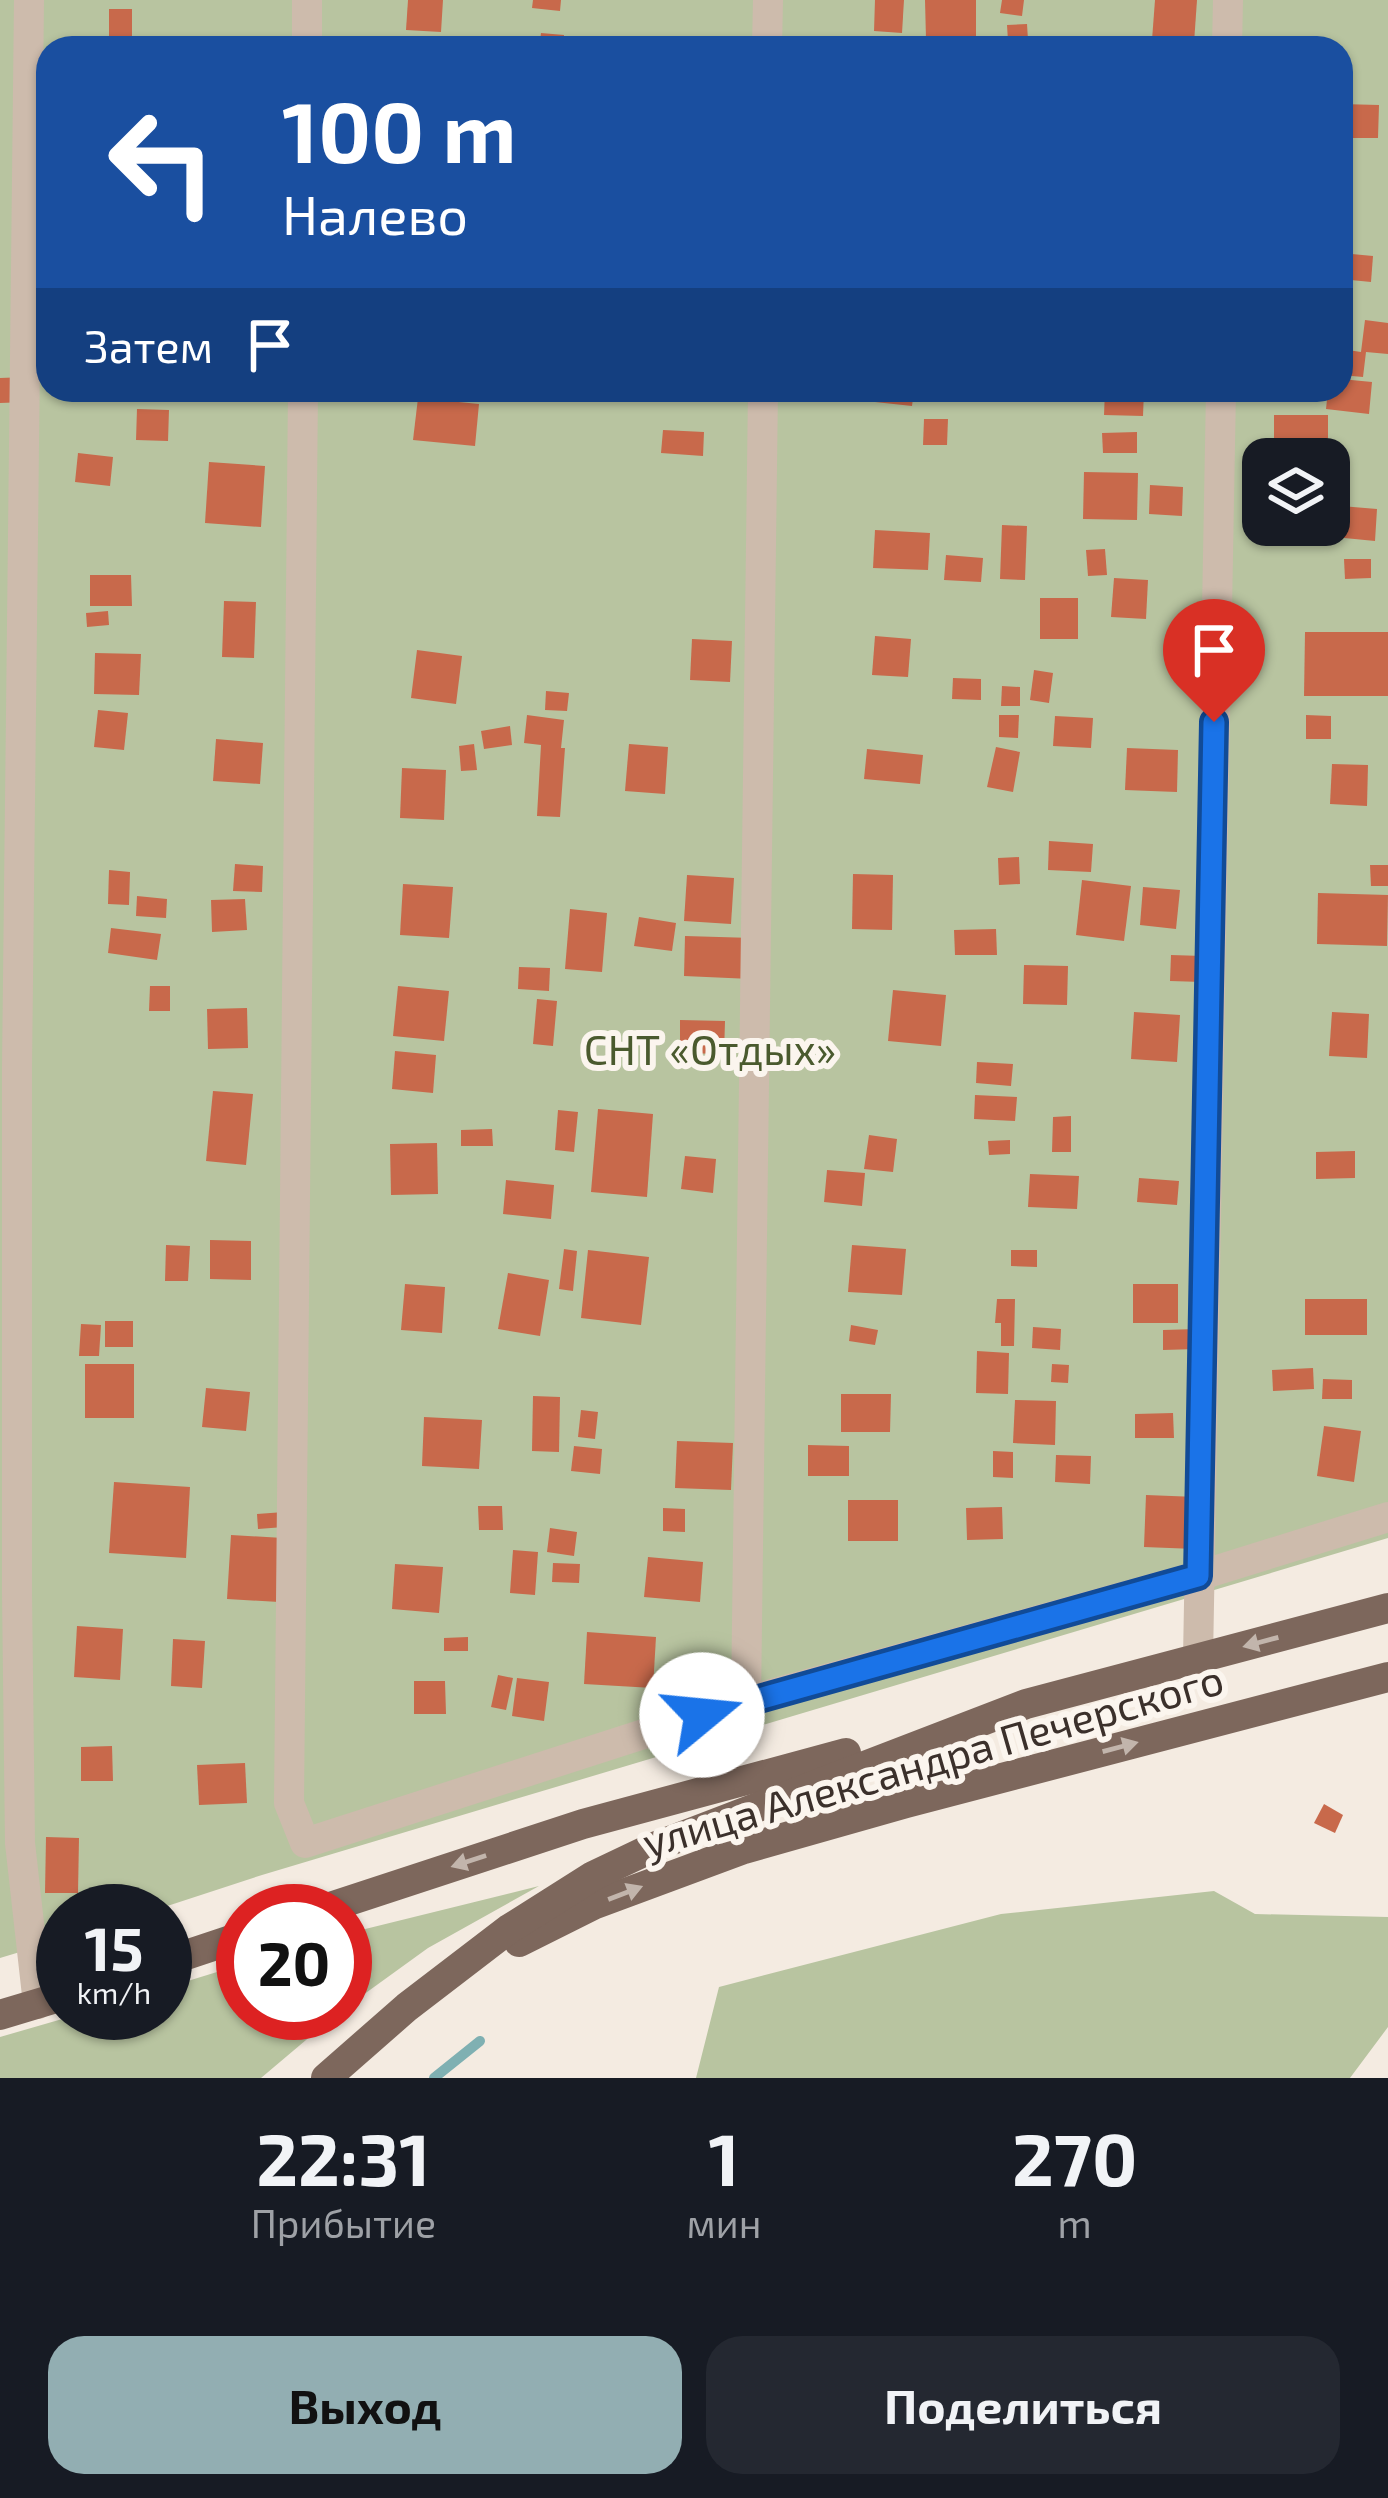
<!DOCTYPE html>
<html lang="ru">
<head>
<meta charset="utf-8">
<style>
  :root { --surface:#171b24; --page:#242831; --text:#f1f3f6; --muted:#9ea1a6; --accent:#92aeb2 }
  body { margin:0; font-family:"Exo 2",sans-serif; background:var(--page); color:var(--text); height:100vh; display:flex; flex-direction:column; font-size:45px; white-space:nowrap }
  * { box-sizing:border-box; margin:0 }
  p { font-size:39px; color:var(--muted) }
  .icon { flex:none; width:66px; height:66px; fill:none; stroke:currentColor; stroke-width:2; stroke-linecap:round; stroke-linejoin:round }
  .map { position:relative; height:2078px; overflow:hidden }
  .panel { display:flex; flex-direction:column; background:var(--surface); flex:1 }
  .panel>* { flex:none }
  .banner { position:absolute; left:36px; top:36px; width:1317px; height:366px; border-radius:36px; box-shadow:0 3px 9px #0004; background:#1a4fa0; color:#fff; overflow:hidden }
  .buttons { position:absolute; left:1242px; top:438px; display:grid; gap:24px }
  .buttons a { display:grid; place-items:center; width:108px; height:108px; border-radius:24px; background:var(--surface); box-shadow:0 3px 9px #0004; font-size:60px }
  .speed { position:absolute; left:36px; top:1884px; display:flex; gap:24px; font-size:60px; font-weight:700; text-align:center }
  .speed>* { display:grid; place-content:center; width:156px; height:156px; border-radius:50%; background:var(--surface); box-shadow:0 3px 9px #0004; line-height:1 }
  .speed small { font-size:30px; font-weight:400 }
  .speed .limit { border:18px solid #d22; background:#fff; color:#111 }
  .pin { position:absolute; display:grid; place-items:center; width:102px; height:102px; color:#fff; margin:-123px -51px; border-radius:50% 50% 50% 0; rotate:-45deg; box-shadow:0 0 12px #0007 }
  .pin .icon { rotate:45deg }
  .me { position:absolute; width:132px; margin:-66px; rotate:73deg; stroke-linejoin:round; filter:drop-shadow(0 0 9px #0008) }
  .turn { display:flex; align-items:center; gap:42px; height:252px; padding:0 48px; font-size:54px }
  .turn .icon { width:156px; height:156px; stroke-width:2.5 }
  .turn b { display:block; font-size:84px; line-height:102px }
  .then { display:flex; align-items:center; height:114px; padding:0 48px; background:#0003; gap:24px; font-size:45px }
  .eta { display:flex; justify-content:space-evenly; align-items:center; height:204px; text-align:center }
  .eta b { font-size:72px; font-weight:700; line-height:84px }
  .cta { display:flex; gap:24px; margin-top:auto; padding:24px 48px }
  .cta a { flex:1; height:138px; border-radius:36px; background:var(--accent); color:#111; font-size:48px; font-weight:700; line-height:138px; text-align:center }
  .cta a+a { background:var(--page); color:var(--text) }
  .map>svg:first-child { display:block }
</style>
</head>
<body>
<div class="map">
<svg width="1388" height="2078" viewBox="0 0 1388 2078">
  <rect width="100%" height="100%" fill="#f4ebe1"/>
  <g fill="#b8c4a0" fill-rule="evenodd">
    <path d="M0,0h1388v1538l-1126,337 -110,36h-89v28l-63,19zM48,48h1293v342h-1293zM1263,459h66v66h-66z"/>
    <path d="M539,1886l-111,62 -83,60v-74z"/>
    <path d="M1214,1891l41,23 133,3v110l-38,51h-654l23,-91 282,-73z"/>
    <path d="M243,1964v49h95l-77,65h-261v-41l83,-24h82v-25z"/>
  </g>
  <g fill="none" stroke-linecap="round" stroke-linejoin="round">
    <path stroke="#7fb0b2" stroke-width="10" d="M434,2078l46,-37"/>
  </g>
  <g fill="#c8694b">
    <path d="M408,0h35l-2,32 -35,-2z"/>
    <path d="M533,0h28l-1,11 -28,-3z"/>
    <path d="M875,0h29l-2,33 -28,-2z"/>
    <path d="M925,0h51v38l-50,1z"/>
    <path d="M1002,0h22l-2,16 -22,-3z"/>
    <path d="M1155,0h42l-3,43 -42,-3z"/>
    <path d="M109,9h23v28l-23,1z"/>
    <path d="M1027,24l1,16 -20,1 -1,-16z"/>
    <path d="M541,33l23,2 -1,13h-24z"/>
    <path d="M601,38l32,2 -1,8h-32z"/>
    <path d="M1341,104l38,1 -1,33h-37z"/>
    <path d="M1341,253l32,3 -2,26 -30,-3z"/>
    <path d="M1365,320l23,3v31l-22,-2 -3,25 -22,-2v-26l20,3z"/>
    <path d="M26,377l1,25 -27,1v-25z"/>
    <path d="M1341,379l31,3 -3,32 -43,-5 2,-19h13z"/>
    <path d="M398,390h45l-1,7 -44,-3z"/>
    <path d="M876,390h38l-2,16 -37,-4z"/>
    <path d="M1105,390h39l-1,26 -39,-1z"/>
    <path d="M418,398l61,6 -4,42 -62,-6z"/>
    <path d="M137,409l32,1 -1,31 -32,-1z"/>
    <rect x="1274" y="415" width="54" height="38"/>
    <path d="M924,419h24l-1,26h-24z"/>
    <path d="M663,430l41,2 -1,24 -42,-3z"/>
    <path d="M1137,432v21h-34l-1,-20z"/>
    <path d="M78,453l35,4 -3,29 -35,-4z"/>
    <path d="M209,462l56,4 -4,61 -56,-4z"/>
    <path d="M1084,472l54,1 -1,47 -54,-1z"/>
    <path d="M1150,485l33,2 -1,29 -33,-2z"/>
    <path d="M1329,505l48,4 -2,32 -51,-5 1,-11h4z"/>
    <path d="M1002,525l25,1 -2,54 -25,-1z"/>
    <path d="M875,530l55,3 -2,37 -55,-2z"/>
    <path d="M1105,549l2,26 -19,1 -2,-26z"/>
    <path d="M946,555l37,3 -2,24 -37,-2z"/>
    <path d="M1344,559h27v19l-26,1z"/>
    <path d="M90,575h41l1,31h-42z"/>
    <path d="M1114,578l34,2 -2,39 -35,-2z"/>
    <rect x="1040" y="598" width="38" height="41"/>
    <path d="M224,601l32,1 -2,56 -32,-1z"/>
    <path d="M108,611l1,14 -22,2 -1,-14z"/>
    <path d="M1305,632h83v64h-84z"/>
    <path d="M875,636l36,3 -3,38 -36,-2z"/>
    <path d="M692,639l40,2 -2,41 -40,-2z"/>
    <path d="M417,650l45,6 -6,48 -45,-6z"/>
    <path d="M95,653l46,1 -2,41 -45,-1z"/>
    <path d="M1034,670l19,3 -4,30 -19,-3z"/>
    <path d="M953,678l28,1v21l-29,-1z"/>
    <path d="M1002,686l18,1v19h-19z"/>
    <path d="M546,691l23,2 -2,18 -22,-1z"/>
    <path d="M98,710l30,3 -4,37 -30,-3z"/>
    <path d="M527,715l37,5 -3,28h4l-5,69 -23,-1 4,-71 -17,-2z"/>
    <path d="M999,715h20l-1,23 -19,-1z"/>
    <path d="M1306,715l25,1v23h-25z"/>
    <path d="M1055,716l38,2 -2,30 -38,-2z"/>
    <path d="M510,726l2,19 -28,4 -3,-18z"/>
    <path d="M216,739l47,4 -3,41 -47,-3z"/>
    <path d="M474,744l3,26 -16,1 -2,-25z"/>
    <path d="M629,744l39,3 -3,47 -40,-3z"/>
    <path d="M996,747l24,5 -7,40 -26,-5z"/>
    <path d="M1127,748l51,2 -1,42 -52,-2z"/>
    <path d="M867,749l56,6 -3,29 -56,-5z"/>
    <path d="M1332,764l36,1 -1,41 -37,-2z"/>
    <path d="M402,768l44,2 -2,50 -44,-2z"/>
    <path d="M1049,841l44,3 -2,28 -43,-2z"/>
    <path d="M1019,857l1,27 -21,1 -1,-27z"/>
    <path d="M235,864l28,2 -1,26 -29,-1z"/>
    <path d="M1370,865h18v21h-17z"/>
    <path d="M109,870l21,2 -1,33 -21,-1z"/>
    <path d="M853,874l40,1 -1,55 -40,-1z"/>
    <path d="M687,875l47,3 -3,46 -47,-3z"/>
    <path d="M1082,880l49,6 -7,55 -48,-6z"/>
    <path d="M403,884l50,3 -4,51 -49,-3z"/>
    <path d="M1143,887l37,3 -4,39 -36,-4z"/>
    <path d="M1318,893l70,2 -1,51 -70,-2z"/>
    <path d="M137,896l30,3 -1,19 -30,-2z"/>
    <path d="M245,899l2,31 -35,2 -1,-32z"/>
    <path d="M570,909l37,4 -5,59 -37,-3z"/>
    <path d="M639,917l37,6 -4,28 -38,-5z"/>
    <path d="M111,928l50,6 -4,26 -49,-7z"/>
    <path d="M996,929l1,26h-42l-1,-25z"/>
    <path d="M685,936l68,2 -2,41 -67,-3z"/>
    <path d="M1171,955l32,1 -1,26 -32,-1z"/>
    <path d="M1024,965l44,1 -1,39 -44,-1z"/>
    <path d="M519,967l31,1 -1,23 -31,-2z"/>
    <path d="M150,986h20v25h-21z"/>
    <path d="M398,986l51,5 -5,50 -51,-5z"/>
    <path d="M893,990l53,5 -5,51 -53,-5z"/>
    <path d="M537,999l20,2 -4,45 -20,-2z"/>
    <path d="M247,1008l1,40 -40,1 -1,-40z"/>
    <path d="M1134,1012l46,3 -3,47 -46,-3z"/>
    <path d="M1332,1012l37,2 -2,44 -38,-2z"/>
    <path d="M680,1020l45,1 -1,33 -44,-1z"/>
    <path d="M395,1051l41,4 -3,38 -41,-4z"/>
    <path d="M977,1062l36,2 -2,22 -35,-3z"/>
    <path d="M213,1091l40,3 -7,71 -40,-4z"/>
    <path d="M975,1095l42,2 -2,24 -41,-2z"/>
    <path d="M598,1109l55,5 -6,83 -56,-5z"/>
    <path d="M558,1110l20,2 -4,40 -19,-2z"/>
    <path d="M1071,1116v36h-19l1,-35z"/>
    <path d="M492,1129l1,17h-32v-16z"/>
    <path d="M869,1135l28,4 -4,33 -29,-3z"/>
    <path d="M1010,1140v14l-21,1 -1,-14z"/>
    <path d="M437,1143l1,51 -47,1 -1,-51z"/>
    <path d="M1355,1151v27l-39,1v-27z"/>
    <path d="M685,1156l31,3 -3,34 -32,-4z"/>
    <path d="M827,1170l38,3 -3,33 -38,-4z"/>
    <path d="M1030,1174l49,2 -2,33 -49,-2z"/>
    <path d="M1139,1178l40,3 -2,24 -40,-3z"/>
    <path d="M506,1180l48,5 -3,34 -48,-5z"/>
    <path d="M210,1240l41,1v39l-41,-1z"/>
    <path d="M166,1245l24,1 -2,35h-23z"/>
    <path d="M852,1245l54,4 -4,46 -54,-3z"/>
    <path d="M564,1249l13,2 -4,40 -14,-2z"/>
    <path d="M588,1250l61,7 -8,68 -60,-7z"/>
    <path d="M1011,1250h26v17l-26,-1z"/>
    <path d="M508,1273l41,7 -9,56 -42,-7z"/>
    <path d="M405,1284l40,3 -3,46 -41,-3z"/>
    <rect x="1133" y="1284" width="45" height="39"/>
    <path d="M997,1299h18l-1,47h-13v-23h-6z"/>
    <rect x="1305" y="1299" width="62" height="36"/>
    <rect x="105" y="1321" width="28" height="26"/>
    <path d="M81,1324l20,1 -2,31h-20z"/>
    <path d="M851,1325l27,5 -3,15 -26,-4z"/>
    <path d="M1033,1327l28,2 -1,21 -28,-2z"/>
    <path d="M1197,1329v20l-34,1v-20z"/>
    <path d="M977,1351l32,2 -1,41 -32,-1z"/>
    <rect x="85" y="1364" width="49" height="54"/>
    <path d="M1052,1364l17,1 -1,18 -17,-1z"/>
    <path d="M1313,1368l1,21 -41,2 -1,-21z"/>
    <path d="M1323,1379l29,1v19h-30z"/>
    <path d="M206,1388l44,4 -4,39 -44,-4z"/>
    <path d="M841,1394h50l-1,38h-49z"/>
    <path d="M533,1396l27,1 -1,55 -27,-1z"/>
    <path d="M1015,1400l41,1 -1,44 -42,-2z"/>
    <path d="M581,1410l17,2 -3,27 -17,-2z"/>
    <path d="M1173,1413l1,25h-39v-24z"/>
    <path d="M424,1417l58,3 -3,49 -57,-3z"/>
    <path d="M1324,1426l37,5 -7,51 -37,-6z"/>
    <path d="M677,1441l56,2 -2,47 -56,-2z"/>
    <path d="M808,1445l41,1v30h-41z"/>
    <path d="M574,1446l28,3 -2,25 -29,-3z"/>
    <path d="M993,1451l20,1v26l-20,-1z"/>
    <path d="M1056,1455l35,1 -1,28 -35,-2z"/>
    <path d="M114,1482l76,5 -4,71 -77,-5z"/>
    <path d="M1146,1495l51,2 -2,52 -51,-2z"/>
    <rect x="848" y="1500" width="50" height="41"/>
    <path d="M478,1506h24l1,24h-24z"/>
    <path d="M1002,1507l1,32 -36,1 -1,-32z"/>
    <path d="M663,1508l22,1v23l-22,-1z"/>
    <path d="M284,1512v15l-26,2 -1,-15z"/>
    <path d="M550,1528l27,4 -3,24 -27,-4z"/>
    <path d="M231,1535l52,3 -4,64 -52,-3z"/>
    <path d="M513,1550l25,2 -3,43 -25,-2z"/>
    <path d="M648,1557l55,5 -3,40 -56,-5z"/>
    <path d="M553,1563l27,1 -1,19 -27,-1z"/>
    <path d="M395,1564l48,3 -4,46 -47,-4z"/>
    <path d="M77,1626l46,3 -3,51 -46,-3z"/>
    <path d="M587,1632l69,5 -3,51 -69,-4z"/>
    <path d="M468,1637v14h-24v-13z"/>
    <path d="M173,1639l32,2 -3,47 -31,-2z"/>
    <path d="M498,1675l15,3 -7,32 -15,-3z"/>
    <path d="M517,1678l32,4 -5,39 -32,-5z"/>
    <path d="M414,1681h31l1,33h-32z"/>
    <path d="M112,1746l1,35h-32v-34z"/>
    <path d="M245,1763l2,40 -48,2 -2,-40z"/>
    <path d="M1324,1804l19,11 -8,18 -21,-10z"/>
    <path d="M46,1837l33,1 -1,55h-33z"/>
  </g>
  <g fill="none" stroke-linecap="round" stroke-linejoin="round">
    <g stroke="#cdbbac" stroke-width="30">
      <path d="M29,0l-12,1068v525l3,250 18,161"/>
      <path d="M307,48v-48"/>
      <path d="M767,48l1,-48"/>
      <path d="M1227,48l1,-48"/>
      <path d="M303,390l-14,1413 16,40 441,-142 452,-125 190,-59"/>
      <path d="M1198,1659l23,-1269"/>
      <path d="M746,1701l17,-1311"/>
    </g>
    <g stroke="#7d675c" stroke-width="30">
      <path d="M318,1911l265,-87 263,-71"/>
      <path d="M519,1942l74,-37 151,-56 162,-46 482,-126"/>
      <path d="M165,1962l78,-26"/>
      <path d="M0,2015l63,-19"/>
      <path d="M326,2078l81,-71 102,-78 84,-53 61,-29 372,-143 362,-96"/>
    </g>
  </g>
  <defs><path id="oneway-solid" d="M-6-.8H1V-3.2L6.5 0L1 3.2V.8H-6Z" transform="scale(3)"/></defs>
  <g fill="#c2b5ac">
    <use href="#oneway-solid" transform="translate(1261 1642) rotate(165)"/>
    <use href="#oneway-solid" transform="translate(1120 1747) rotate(-15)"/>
    <use href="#oneway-solid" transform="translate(469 1861) rotate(162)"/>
    <use href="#oneway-solid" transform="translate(625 1893) rotate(-21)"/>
  </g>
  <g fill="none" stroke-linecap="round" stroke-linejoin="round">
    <g stroke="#114b97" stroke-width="30">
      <path id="route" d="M702,1715l496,-139 16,-854"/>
    </g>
    <use href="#route" stroke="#1a73e8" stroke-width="21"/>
  </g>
  <g text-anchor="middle" stroke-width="12" stroke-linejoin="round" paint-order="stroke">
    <g font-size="42" fill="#4a5a2e" stroke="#fbf5ee">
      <text x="710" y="1065">СНТ «Отдых»</text>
    </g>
    <g font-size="42" fill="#3b302b" stroke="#fbf5ee">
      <text transform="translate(933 1761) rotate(-16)" y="15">улица Александра Печерского</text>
    </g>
  </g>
</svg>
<div class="buttons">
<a><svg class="icon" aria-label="layers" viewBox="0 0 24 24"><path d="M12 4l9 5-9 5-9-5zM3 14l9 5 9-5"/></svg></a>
</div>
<div class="speed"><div>15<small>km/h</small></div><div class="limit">20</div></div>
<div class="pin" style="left:1214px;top:722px;background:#d93025"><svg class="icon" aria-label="arrive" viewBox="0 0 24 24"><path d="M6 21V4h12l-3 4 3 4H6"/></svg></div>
<svg class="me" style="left:702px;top:1715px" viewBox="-20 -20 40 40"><circle r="19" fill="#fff"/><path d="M0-13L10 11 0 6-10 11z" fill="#1a73e8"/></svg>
<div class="banner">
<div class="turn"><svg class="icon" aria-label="left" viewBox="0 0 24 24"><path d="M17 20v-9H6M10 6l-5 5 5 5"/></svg><div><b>100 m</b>Налево</div></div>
<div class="then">Затем<svg class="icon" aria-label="arrive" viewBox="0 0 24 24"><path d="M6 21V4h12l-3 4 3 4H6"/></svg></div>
</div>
</div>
<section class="panel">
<div class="eta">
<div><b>22:31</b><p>Прибытие</p></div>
<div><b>1</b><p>мин</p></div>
<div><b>270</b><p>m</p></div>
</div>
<div class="cta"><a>Выход</a><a>Поделиться</a></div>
</section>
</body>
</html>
